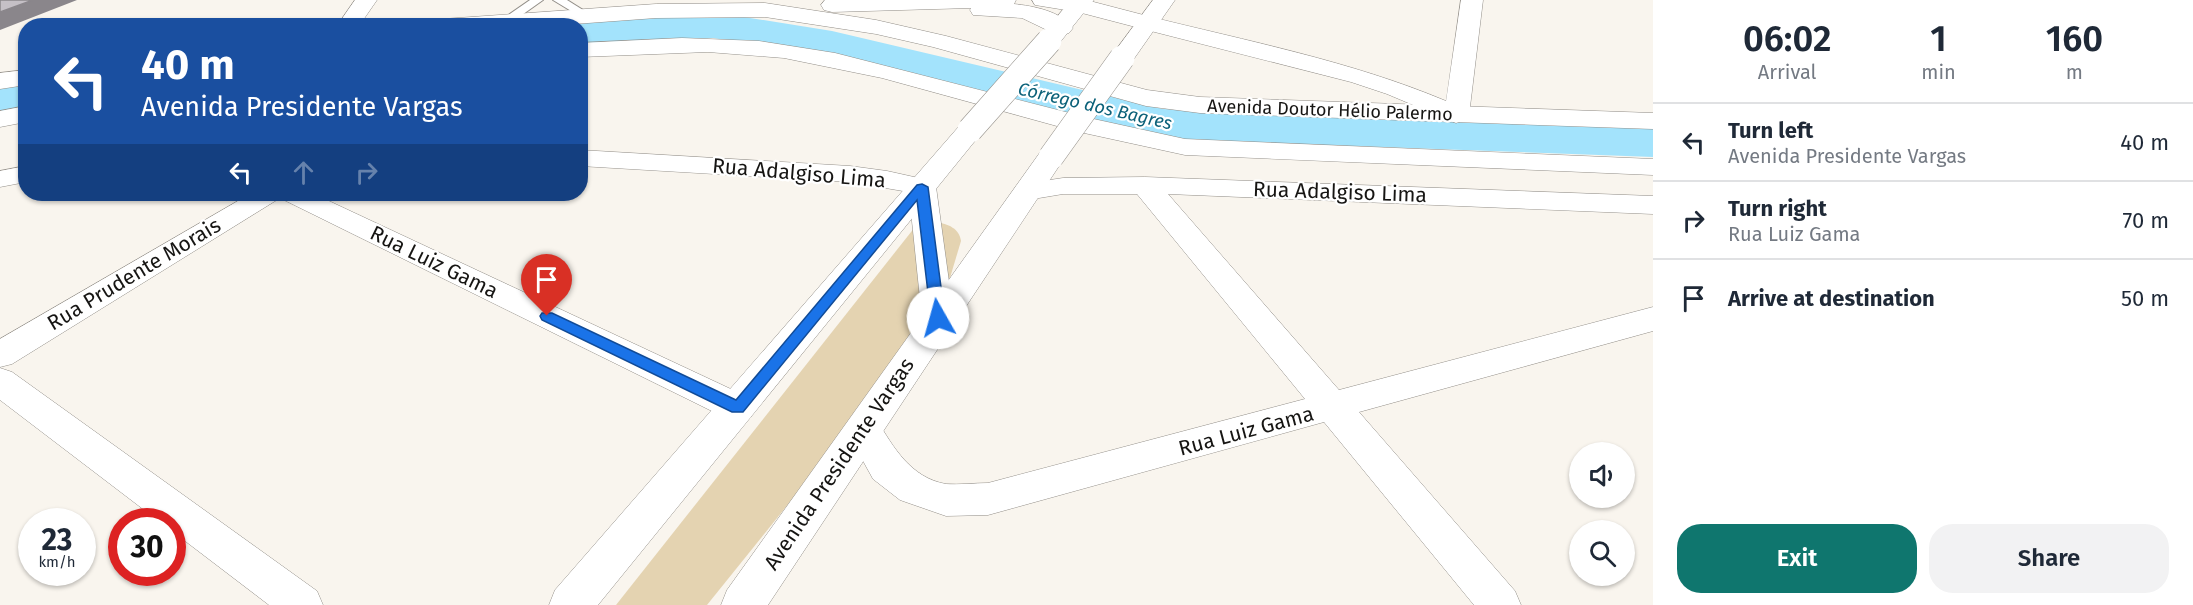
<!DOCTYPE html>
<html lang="en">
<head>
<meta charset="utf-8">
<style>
  :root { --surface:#fff; --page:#f2f2f3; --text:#1f2937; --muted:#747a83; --line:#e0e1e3; --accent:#0f766e }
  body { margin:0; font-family:"Fira Sans",sans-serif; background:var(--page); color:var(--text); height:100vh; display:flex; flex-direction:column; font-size:22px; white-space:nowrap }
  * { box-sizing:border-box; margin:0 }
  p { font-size:20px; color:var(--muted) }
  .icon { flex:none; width:33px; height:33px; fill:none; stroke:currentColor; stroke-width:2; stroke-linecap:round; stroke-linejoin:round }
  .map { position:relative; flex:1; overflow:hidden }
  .drawer { display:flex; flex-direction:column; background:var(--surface); width:540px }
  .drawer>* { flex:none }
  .top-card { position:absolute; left:18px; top:18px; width:570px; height:183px; border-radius:24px; box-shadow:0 2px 4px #0004; background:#1a4fa0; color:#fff; overflow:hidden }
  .buttons { position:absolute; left:1569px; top:442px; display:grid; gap:12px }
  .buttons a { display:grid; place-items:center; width:66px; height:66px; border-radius:50%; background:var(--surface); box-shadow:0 2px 4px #0004; font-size:30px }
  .speed { position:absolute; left:18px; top:508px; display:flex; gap:12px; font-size:30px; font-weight:700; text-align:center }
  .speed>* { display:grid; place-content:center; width:78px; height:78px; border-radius:50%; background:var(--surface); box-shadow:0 2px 4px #0004; line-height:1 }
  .speed small { font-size:15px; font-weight:400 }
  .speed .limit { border:9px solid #d22; background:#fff; color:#111 }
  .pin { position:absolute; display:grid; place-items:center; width:51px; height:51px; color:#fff; margin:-62px -26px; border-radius:50% 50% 50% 0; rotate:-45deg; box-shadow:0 0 6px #0007 }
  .pin .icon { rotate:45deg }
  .me { position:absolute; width:66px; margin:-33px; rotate:353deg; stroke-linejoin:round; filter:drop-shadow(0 0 4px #0008) }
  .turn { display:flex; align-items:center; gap:21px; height:126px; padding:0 24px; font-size:27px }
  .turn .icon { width:78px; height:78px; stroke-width:2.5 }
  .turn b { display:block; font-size:42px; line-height:51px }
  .lanes { display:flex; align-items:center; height:57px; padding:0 24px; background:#0003; justify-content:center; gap:30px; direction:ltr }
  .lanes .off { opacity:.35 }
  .eta { display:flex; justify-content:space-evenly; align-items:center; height:102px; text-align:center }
  .eta b { font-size:36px; font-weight:600; line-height:42px }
  .cta { display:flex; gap:12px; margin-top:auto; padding:12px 24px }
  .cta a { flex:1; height:69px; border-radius:24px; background:var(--accent); color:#fff; font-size:24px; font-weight:600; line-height:69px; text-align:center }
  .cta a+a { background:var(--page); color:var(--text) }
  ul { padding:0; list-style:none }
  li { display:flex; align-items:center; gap:18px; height:78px; padding:0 24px; border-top:2px solid var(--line) }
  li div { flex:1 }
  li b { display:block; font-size:22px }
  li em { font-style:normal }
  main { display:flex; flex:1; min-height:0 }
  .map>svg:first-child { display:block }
</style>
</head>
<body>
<main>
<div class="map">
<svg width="1653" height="605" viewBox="0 0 1653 605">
  <rect width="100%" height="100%" fill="#f9f5ee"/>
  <path fill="#e4d3b1" d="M936,222c12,2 23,6 25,19l-23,77 -231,287h-91l299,-378z"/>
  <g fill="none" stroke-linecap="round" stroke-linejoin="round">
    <g fill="#a3e3fc" fill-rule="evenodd">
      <path d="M713,12l119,19 331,78 490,18v30l-490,-18 -331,-82 -119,-19 -133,8v-20h-16l16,-6z"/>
      <path d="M26,83v28l-26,4v-28z"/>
    </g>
    <g stroke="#928e88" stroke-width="2">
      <g id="lane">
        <path d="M530,0h13l-31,22h-8v-4z"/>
        <path d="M553,0h14l24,15 -2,2h-8z"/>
      </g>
    </g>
    <g stroke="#928e88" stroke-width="1">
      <g id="street">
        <path d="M355,0h22l-18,26h-22z"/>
        <path d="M1461,0h22l-14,115 -4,5 -9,3 -69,-29 -36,-12 -212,-54 -3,-5 3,-5 8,-2c100,25 204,45 299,85z"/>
        <path d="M580,150l270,16 37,5 45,10 4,6 18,131 -5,8 -11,4 -11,-4 -5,-8 -13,-126 -59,-10 -270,-16z"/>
        <path d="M26,166v16l-26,5v-16z"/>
        <path d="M1145,177l508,19v18l-485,-20 171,196 314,-83v24l-294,81 156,179 6,14h-47l-150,-183 -336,93 -42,1 -46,-16 -27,-21 -27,-49 5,-10 13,-4 13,4c16,27 34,58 69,64 13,1 29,-1 42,-1l317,-84 -168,-205h-74l-36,6 -10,-3 -4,-6 4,-6 46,-7z"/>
        <path d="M250,194h64l436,204 6,10 -6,10 -12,4 -12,-4 -446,-220 -268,166 -12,3v-28z"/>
        <path d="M0,368l12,4 305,219 6,14h-54l-97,-74v-9h-12l-160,-122z"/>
      </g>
    </g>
    <g stroke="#928e88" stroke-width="1">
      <g id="secondary">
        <path d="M1071,0h23l-37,46 -8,2 -8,-2 -4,-5z"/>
        <path d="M1153,0h22l-44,63 -9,2 -9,-2 -3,-5z"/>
        <path d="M970,122l9,2 4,6 -4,6 -381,469h-49l6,-15 406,-466z"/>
        <path d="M1051,149l10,2 4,6 -297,448h-47l6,-15 314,-439z"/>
      </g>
    </g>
    <g stroke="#928e88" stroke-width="1">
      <g id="primary">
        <path d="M825,0h191l-2,4c19,2 47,7 59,24l-4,5 -8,2 -8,-2 -31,-15 -49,-3 -3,-5 1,-2 -139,4 -8,-2 -3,-5z"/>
        <path d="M1032,0h54l69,18 3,5 -3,5 -8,2 -69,-18 -43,-7z"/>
        <path d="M765,3l111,17 70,16 201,54 53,7 453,16v16l-453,-16 -54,-7 -213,-59 -57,-13 -111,-17 -109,1 -109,8h-115l3,-5 8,-2 213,-15z"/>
        <path d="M682,38l77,3 76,12 254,65 96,21 468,20v16l-468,-20 -110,-24 -193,-53 -98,-20 -76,-6 -128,5v-14z"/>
        <path d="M26,70v15l-26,4v-16z"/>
        <path d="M26,106v16l-26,5v-16z"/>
      </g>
    </g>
    <use href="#lane" fill="#fff" fill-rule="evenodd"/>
    <use href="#street" fill="#fff" fill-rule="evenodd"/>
    <use href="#secondary" fill="#fff" fill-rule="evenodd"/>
    <use href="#primary" fill="#fff" fill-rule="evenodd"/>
    <g stroke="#928e88" stroke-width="26" stroke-linecap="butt">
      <g id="secondary-bridge">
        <path d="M970,130l79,-89"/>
        <path d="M1051,157l71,-99"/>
      </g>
    </g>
    <use href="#secondary-bridge" stroke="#fff" stroke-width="25"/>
  </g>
  <path fill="#8a868b" d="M33,0h44l-77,30v-18z"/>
  <path fill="#c5c0c6" stroke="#8a868b" stroke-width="1.5" d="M0,0h33l-33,12z"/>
  <path fill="#1a73e8" stroke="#114b97" stroke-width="1.5" d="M922,184l6,3 17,131 -2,3h-10l-2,-3 -14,-118 -174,212h-11l-190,-92 -2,-4 2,-3h10l184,87 181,-215z"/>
  <g text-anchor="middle" stroke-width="4.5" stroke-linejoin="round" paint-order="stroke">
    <g font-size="18" font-style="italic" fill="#0b6179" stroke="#fff">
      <text transform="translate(1095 106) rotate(13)" y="6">Córrego dos Bagres</text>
    </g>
    <g font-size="18" fill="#161513" stroke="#fff">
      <text transform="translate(1330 110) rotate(2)" y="6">Avenida Doutor Hélio Palermo</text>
    </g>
    <g font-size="21" fill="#161513" stroke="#fff">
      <text transform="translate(799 173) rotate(5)" y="7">Rua Adalgiso Lima</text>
      <text transform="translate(1340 192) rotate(2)" y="7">Rua Adalgiso Lima</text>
      <text transform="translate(434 262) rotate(26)" y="7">Rua Luiz Gama</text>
      <text transform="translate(134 274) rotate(-31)" y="7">Rua Prudente Morais</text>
      <text transform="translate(1246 431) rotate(-15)" y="7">Rua Luiz Gama</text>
      <text transform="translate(839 464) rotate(-56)" y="7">Avenida Presidente Vargas</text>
    </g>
  </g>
</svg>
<div class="buttons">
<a><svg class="icon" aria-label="sound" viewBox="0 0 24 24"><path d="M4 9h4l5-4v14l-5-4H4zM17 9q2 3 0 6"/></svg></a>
<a><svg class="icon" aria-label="search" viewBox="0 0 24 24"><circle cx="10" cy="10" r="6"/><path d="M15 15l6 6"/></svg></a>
</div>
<div class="speed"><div>23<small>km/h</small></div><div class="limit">30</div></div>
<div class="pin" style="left:547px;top:316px;background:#d93025"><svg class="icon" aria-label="arrive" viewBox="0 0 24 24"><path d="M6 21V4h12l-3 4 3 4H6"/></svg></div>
<svg class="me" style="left:938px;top:318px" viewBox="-20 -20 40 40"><circle r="19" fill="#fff"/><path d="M0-13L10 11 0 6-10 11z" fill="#1a73e8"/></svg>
<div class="top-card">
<div class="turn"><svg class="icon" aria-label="left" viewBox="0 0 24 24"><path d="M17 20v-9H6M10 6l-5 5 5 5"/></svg><div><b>40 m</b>Avenida Presidente Vargas</div></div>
<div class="lanes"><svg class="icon" aria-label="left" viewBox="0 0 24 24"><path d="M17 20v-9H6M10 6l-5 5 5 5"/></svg><svg class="icon off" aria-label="ahead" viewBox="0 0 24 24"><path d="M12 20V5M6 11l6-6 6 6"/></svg><svg class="icon off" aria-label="right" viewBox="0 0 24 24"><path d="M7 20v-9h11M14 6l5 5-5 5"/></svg></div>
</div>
</div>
<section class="drawer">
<div class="eta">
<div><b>06:02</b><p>Arrival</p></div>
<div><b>1</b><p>min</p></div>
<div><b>160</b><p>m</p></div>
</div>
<ul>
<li><svg class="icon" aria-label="left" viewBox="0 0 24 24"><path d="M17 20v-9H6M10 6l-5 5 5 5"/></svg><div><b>Turn left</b><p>Avenida Presidente Vargas</p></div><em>40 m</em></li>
<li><svg class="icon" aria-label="right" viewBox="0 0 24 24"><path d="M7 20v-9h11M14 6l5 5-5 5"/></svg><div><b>Turn right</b><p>Rua Luiz Gama</p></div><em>70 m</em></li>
<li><svg class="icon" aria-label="arrive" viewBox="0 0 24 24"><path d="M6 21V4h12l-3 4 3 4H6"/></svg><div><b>Arrive at destination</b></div><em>50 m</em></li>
</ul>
<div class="cta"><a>Exit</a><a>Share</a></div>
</section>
</main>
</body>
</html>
